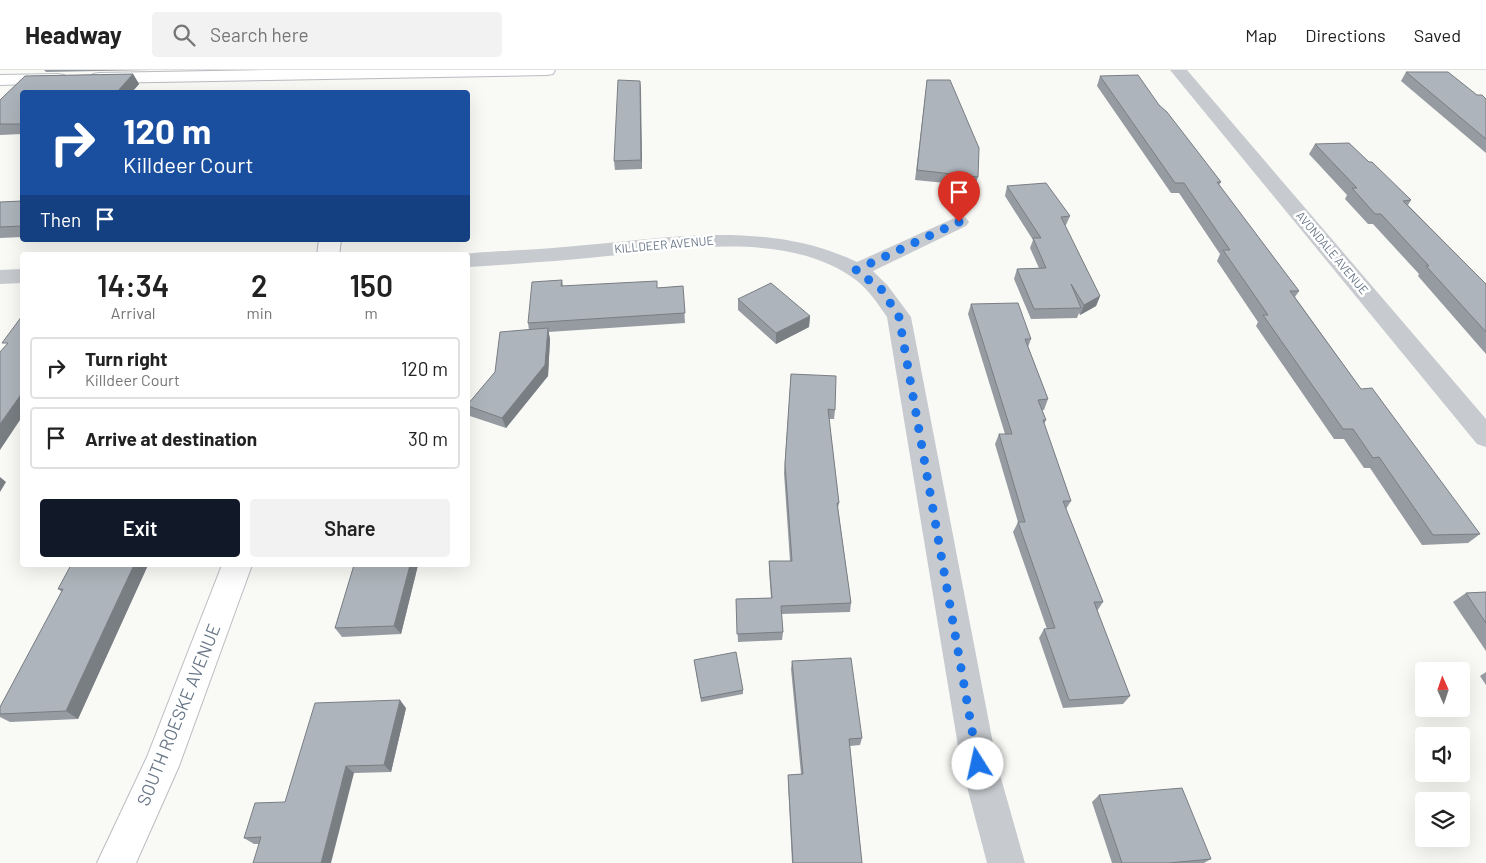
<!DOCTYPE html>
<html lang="en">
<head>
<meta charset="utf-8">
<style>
  :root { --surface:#fff; --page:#f2f2f2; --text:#222; --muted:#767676; --line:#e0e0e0; --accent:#111827 }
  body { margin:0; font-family:Barlow,sans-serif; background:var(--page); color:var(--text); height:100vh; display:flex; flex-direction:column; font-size:19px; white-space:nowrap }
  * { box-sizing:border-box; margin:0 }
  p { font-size:16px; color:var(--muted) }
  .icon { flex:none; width:28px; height:28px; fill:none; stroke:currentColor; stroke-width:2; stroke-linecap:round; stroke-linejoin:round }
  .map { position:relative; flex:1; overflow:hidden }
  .details { position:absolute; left:20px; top:182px; width:450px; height:315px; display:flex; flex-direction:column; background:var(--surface); border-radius:5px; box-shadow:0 5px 20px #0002 }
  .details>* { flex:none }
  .top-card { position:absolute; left:20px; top:20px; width:450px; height:152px; border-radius:5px; box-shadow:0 5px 20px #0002; background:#1a4fa0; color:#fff; overflow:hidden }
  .needle { width:32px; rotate:357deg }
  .tools { position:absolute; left:1415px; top:592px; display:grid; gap:10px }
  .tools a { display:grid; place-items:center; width:55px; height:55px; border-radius:5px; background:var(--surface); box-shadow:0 5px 20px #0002; font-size:25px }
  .pin { position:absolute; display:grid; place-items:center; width:42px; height:42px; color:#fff; margin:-51px -21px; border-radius:50% 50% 50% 0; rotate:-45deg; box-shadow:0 0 5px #0007 }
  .pin .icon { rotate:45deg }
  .me { position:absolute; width:55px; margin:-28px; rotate:350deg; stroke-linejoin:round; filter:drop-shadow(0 0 4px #0008) }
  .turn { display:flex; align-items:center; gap:18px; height:105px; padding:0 20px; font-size:22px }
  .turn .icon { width:65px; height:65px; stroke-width:2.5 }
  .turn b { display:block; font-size:35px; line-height:42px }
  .then { display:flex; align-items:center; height:48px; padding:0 20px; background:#0003; gap:10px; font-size:19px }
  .eta { display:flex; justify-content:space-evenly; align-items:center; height:85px; text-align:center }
  .eta b { font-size:30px; font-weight:600; line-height:35px }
  .button { display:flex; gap:10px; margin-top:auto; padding:10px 20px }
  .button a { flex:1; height:58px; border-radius:5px; background:var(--accent); color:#fff; font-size:20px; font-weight:600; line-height:58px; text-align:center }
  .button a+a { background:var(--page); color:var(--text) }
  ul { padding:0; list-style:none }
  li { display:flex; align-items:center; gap:15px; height:62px; margin:0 10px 8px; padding:0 10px; border:2px solid var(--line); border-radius:5px }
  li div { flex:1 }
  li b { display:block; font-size:19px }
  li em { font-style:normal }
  header { display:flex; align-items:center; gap:30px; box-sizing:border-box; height:70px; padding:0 25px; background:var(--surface); border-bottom:1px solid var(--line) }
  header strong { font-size:24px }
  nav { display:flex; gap:28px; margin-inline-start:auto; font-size:18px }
  .search { width:350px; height:45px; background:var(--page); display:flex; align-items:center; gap:12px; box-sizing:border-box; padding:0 18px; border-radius:5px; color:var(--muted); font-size:19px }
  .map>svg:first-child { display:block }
</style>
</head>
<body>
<header>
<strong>Headway</strong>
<div class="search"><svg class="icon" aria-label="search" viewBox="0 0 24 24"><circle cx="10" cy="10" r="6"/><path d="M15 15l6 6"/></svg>Search here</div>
<nav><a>Map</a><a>Directions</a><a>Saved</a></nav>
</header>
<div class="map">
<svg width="1486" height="793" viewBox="0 0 1486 793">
  <rect width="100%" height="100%" fill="#f9f9f6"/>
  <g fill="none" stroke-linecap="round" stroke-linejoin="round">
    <g stroke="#b9bdc2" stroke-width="2">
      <g id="secondary">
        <path d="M264,0h291l-2,4 -6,1 -448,8 -6,-1 -2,-4 2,-4 6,-1z"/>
        <path d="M58,4l6,1 2,4 -2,4 -64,2v-10z"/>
        <path d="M319,170h22l-2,15h-22z"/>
        <path d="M222,495h30l-73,201 -43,97h-39l50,-106z"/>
      </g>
    </g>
    <g fill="#c7cace" fill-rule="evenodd">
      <path d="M1170,0h17l299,349v28l-9,-3z"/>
      <path d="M959,146l7,2 3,4 -3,4 -93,45 15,15 23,31 86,447 28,99h-38l-26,-99 -74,-447c-9,-13 -18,-27 -31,-37 -67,-50 -172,-31 -248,-24 -47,5 -93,8 -140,11v-12h-7c13,-3 28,-3 42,-4 20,-1 40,-2 61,-4 98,-8 200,-29 293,15z"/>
      <path d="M22,199v14l-22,1v-14z"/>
    </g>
    <use href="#secondary" fill="#fff" fill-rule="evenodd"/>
  </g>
  <g fill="#959ba1">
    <path d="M44,0h107l-105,2z"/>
    <path d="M1406,2l80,27v54l-85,-72z"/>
    <path d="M133,4l6,10 -7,8h-110v42l-22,1v-35l25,-24z"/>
    <path d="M1100,6l59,29 62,77 -2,3 80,106 -4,6 66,92 119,145 -12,9 -46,2 -52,-77h-6l-20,-29h-10l-78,-113 2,-4 -41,-61 3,-7 -41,-61h-8l-74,-107z"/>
    <path d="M927,10l51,97 -3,9 -60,-6z"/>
    <path d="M640,11l2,88 -27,1 -1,-9z"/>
    <path d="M1315,74l54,18 42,38 -3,5 78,79v70l-68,-78 1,-2 -46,-50h-5l-23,-25 2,-4 -38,-41z"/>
    <path d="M1007,116l63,30 -4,9 -1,1 35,70 -4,10 -16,9 -1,-2 -2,5 -46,1 -17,-40 3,-10 22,-1 -9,-20 3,-8 -28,-44z"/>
    <path d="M22,131v36l-22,1v-36z"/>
    <path d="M562,210l1,6 94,2 26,-2 2,37 -137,9 2,7 -2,37 -42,52 -36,-12 -2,-7v-5l27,-32 34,-42 -1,-7z"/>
    <path d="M738,229l72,17 -1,11 -33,17 -38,-34z"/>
    <path d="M971,234l60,35 -3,8 20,52 -4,11h-2l4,10 -2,4 27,77 -5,8 37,93 -6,9 33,85 -7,8 -60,4 -24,-70 5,-9h3l-34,-97 5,-10 -23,-78 4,-10h6l-37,-120z"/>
    <path d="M791,304l44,36 -1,9h-5l10,84 -1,5 13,95 -1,9 -69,2 2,18 -1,8 -44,2 -2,-43 35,-1 -2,-28v-9h21l-6,-88z"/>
    <path d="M71,495h77l-70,154 -68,3 -10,-5v-10l62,-115 -4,-3z"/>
    <path d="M354,495h64l-17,69 -59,3 -7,-9z"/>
    <path d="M1486,522v59l-33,-49 13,-9z"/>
    <path d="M694,590l49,30v4l-42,8z"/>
    <path d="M792,591l70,77 -2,7 -10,1 12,117h-70l-4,-81v-7l13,-1 -10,-105z"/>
    <path d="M1486,602v13l-6,-9z"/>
    <path d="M406,638l-15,64 -37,1 -95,71h-5l-10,-6 41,-36z"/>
    <path d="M1099,725l112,64 -7,4h-92l-20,-61z"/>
  </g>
  <g fill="#797e83">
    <path d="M133,4l6,10 -7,8h-15z"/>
    <path d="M640,11l1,8 1,80 -1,-9z"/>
    <path d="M1100,226l-4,10 -16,9 4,-10z"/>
    <path d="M810,246l-1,11 -33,17v-11z"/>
    <path d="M548,258l2,11 -2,37 -42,52 -4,-10z"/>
    <path d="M22,323v24l-22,33v-26z"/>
    <path d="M0,407l6,5 -6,10z"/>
    <path d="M134,495h14l-70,154 -12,-8z"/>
    <path d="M410,495h8l-17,69 -7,-8z"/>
    <path d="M400,630l6,8 -15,64 -7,-7z"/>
    <path d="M346,696l8,7 -23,90h-10z"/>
  </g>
  <g fill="#adb4bb" stroke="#797e83">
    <path d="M1406,2h42l29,23h5l4,4v40z"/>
    <path d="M133,4l-16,18h-95v32h-22v-24l25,-24z"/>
    <path d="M1138,5l21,30 8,7 54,70h-4l82,109h-9l71,98 11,-1 108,146 -47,1 -54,-78 -6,1 -20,-29h-10l-80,-114h5l-45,-65h7l-46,-67h-9l-75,-107z"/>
    <path d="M618,10l22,1 1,79 -27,1z"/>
    <path d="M927,10h23l29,68 -1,29 -61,-7z"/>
    <path d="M335,21l-1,1h-37z"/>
    <path d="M1349,73l20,19h3l39,38 -8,1 83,83v48l-60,-66h3l-48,-52h-6l-23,-26h5l-42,-44z"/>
    <path d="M1046,113l24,33 -9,1 39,79 -16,9 -13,-21 10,24 -47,1 -17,-40 29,-1 -13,-30h8l-34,-52z"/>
    <path d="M22,131v25l-22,1v-25z"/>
    <path d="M562,210l-1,6 96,-5v7l26,-2 2,27 -157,10 4,-41z"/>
    <path d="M771,213l39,33 -34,17 -38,-34z"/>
    <path d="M1018,233l13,36h-6l23,60 -10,1 8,20h-3l28,81h-8l40,101h-9l36,94 -61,4 -25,-71 11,-1 -37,-106h7l-26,-88h13l-41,-130z"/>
    <path d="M22,246v77l-22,31v-72l8,-9h-6z"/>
    <path d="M548,258l-3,37 -43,53 -34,-12v-2l27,-32 5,-40z"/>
    <path d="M791,304l45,2 -1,34 -7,-1 11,94h-2l14,100 -70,3 2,26 -46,2 -1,-35 36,-1 -3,-37h23l-7,-97z"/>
    <path d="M71,495h63l-68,146 -66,3v-7l63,-118h-5z"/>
    <path d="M354,495h56l-16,61 -59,2z"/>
    <path d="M1486,522v31l-20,-30z"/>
    <path d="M736,582l7,38 -42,8 -7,-38z"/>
    <path d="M851,588l11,80 -13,1 13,124h-69l-5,-88 15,-1 -11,-113z"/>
    <path d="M400,630l-16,65 -38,1 -25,97h-68l8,-26 -17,1 11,-35 30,-1 30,-99z"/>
    <path d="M1182,718l29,71 -42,4h-47l-23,-68z"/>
  </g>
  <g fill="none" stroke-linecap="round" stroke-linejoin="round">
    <path stroke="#1a73e8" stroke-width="9" stroke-dasharray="0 16.2" d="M959,152l-103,48 26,20 17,27 79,447"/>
  </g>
  <g text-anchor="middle" stroke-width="5" stroke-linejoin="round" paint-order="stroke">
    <g font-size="12" fill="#687687" stroke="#fff">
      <text transform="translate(664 175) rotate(-5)" y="4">KILLDEER AVENUE</text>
      <text transform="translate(1332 183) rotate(50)" y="4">AVONDALE AVENUE</text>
    </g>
    <g font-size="18" fill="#687687" stroke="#fff">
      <text transform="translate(179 645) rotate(-68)" y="6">SOUTH ROESKE AVENUE</text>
    </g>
  </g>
</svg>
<div class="tools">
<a><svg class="needle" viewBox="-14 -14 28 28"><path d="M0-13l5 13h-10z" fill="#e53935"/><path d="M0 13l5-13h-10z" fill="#767676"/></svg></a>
<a><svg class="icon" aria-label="sound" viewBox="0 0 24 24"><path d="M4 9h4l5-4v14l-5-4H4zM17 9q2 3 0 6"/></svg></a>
<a><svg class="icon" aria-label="layers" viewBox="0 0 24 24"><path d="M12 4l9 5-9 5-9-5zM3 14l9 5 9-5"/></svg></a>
</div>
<div class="pin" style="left:959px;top:152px;background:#d93025"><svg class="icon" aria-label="arrive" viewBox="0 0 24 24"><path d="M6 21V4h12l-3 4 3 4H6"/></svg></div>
<svg class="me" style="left:978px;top:694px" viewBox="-20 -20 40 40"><circle r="19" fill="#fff"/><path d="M0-13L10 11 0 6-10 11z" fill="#1a73e8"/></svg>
<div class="top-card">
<div class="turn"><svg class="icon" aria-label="right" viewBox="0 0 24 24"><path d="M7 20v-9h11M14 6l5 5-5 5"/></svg><div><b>120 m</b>Killdeer Court</div></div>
<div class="then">Then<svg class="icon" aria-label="arrive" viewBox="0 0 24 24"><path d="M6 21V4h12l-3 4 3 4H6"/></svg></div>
</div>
<section class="details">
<div class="eta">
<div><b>14:34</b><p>Arrival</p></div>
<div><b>2</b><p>min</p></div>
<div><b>150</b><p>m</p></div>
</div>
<ul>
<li><svg class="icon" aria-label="right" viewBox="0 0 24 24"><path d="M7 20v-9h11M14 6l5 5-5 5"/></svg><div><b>Turn right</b><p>Killdeer Court</p></div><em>120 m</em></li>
<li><svg class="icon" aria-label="arrive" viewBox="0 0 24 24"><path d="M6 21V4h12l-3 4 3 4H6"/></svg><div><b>Arrive at destination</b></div><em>30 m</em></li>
</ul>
<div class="button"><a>Exit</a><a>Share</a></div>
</section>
</div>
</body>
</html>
